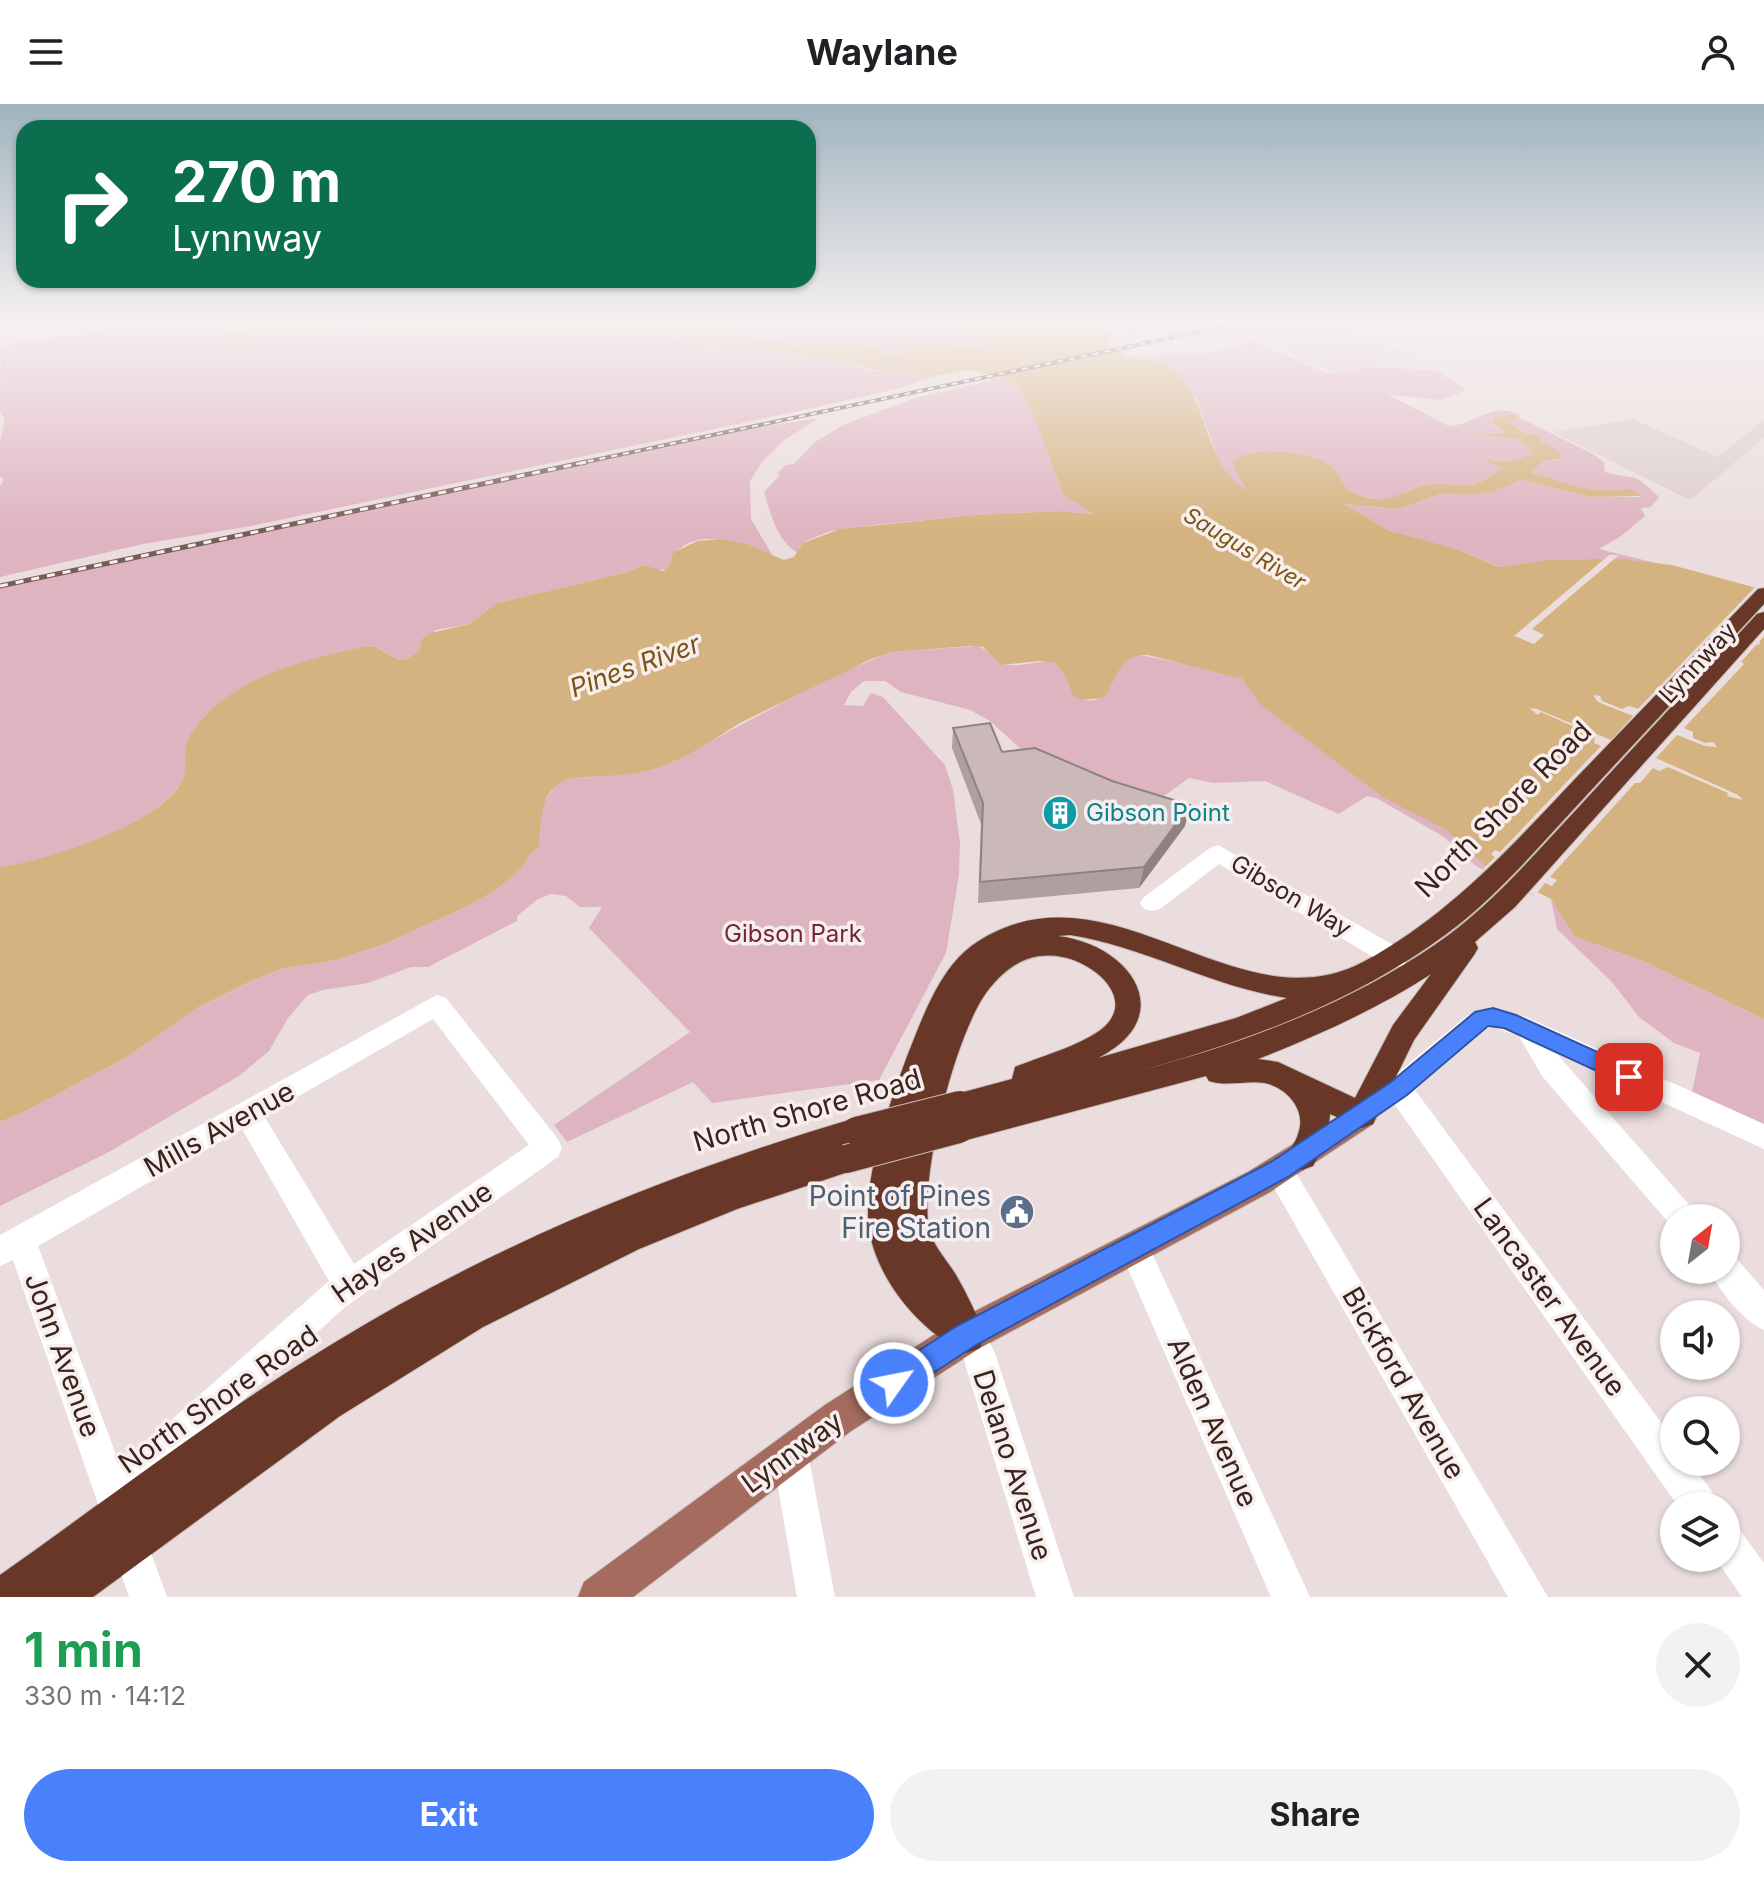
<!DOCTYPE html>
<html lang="en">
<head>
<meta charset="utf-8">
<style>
  :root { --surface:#fff; --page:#f2f2f2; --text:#202124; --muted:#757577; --accent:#4981fd }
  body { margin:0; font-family:Inter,sans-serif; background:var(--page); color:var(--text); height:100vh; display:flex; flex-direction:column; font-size:30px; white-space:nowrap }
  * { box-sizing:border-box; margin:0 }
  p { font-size:26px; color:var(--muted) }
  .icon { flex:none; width:44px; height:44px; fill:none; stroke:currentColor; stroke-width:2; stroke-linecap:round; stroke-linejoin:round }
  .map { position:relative; height:1493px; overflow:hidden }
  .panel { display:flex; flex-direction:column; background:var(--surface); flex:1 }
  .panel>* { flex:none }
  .banner { position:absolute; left:16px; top:16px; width:800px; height:168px; border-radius:24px; box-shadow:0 2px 6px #0004; background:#0b6e4f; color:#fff; overflow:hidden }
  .needle { width:52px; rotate:31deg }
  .buttons { position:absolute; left:1660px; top:1100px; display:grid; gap:16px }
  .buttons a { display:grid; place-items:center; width:80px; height:80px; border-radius:50%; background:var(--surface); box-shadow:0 2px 6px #0004; font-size:40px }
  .pin { position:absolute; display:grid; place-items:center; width:68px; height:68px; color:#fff; margin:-34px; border-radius:16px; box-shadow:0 4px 12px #0006 }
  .me { position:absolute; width:88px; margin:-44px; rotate:57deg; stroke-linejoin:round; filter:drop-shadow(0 0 6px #0008) }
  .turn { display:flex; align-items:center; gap:28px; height:168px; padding:0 24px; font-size:36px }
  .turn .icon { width:104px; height:104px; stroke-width:2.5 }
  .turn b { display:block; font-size:56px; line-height:68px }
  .round { display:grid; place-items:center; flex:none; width:84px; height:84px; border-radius:42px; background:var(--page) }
  .summary { display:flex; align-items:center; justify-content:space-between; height:136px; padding:0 24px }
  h1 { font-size:48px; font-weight:700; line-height:60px; color:#1e9e55 }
  .cta { display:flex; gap:16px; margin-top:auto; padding:16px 24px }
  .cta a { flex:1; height:92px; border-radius:48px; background:var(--accent); color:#fff; font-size:32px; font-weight:700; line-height:92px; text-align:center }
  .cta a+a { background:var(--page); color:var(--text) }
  header { display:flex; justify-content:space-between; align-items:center; height:104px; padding:0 24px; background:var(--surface); font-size:36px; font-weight:700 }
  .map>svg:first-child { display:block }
</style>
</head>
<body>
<header><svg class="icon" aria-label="menu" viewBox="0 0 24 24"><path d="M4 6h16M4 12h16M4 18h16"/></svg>Waylane<svg class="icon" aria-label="person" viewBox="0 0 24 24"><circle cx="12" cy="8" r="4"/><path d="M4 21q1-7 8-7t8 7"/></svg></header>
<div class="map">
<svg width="1764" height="1493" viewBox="0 0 1764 1493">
  <rect width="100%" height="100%" fill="#ebdddd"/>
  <g fill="#dececf">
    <path d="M1103,218h109l-82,13z"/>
    <path d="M1278,218h53l85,36 -81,16 -82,-38 -36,7 -15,-8z"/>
    <path d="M1633,315l84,38 47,-37v18l-74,62 -137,-68z"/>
  </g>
  <g fill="#deb4c0">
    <path d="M180,218h98l-65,11 4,4 33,3 35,-10 61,-4 131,8 70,-3 110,3 72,14 98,9 47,14 67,4 -41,13 -96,22 -553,116 -108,18 -143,33v-91l4,-6 -4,-4v-33l5,-24 -5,-7 1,-65 18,-6z"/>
    <path d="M660,218h298l29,25 -68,-5 -9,2 -8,10 1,4h-4c-38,-21 -64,-8 -103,-13 -46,-5 -91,-17 -136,-23z"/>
    <path d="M1252,237l76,33 44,-7 64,3 30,20 -25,10 -54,-6 62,32c21,0 44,-23 65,-13l-20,5 -3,5 15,10 -34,1 46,5 15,15 -26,8 -27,-3 22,9c-11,6 -19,14 -32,17 -15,4 -32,-2 -48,2 -17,3 -29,15 -47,12 -13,-2 -30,-8 -37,-20 -3,-5 -5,-10 -10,-15 -19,-14 -76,-20 -94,-3l79,72 -104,-17 10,-54 -23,-65 -24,-28 -36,-13 72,-3z"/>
    <path d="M992,274l19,3 7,4 76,129 -35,-3 -85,4 -101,10 -43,6 -24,10 -9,12c-22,-16 -25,-36 -33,-61l16,-17 -3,-2 9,-8 8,-1 21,-22 30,-18 71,-26 74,-17z"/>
    <path d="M1516,312l77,38 11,8 1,10c34,9 26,-2 54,25l-8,10 -10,1 4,8 -24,20 -22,13 69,17 -163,3 -49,-20 -43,-10 -27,-10 -42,-25 55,5 44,-16 27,2 22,-3 30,-12 68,17h51l-11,-9c-32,7 -71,-4 -100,-17l12,-9 19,-3 -29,-26h-6l-16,-11z"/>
    <path d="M819,314l-36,23 -21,21 -12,19 1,38 23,39c-31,-17 -93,-37 -106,11l-13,1 -12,-5 -15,7 -131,31 -28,21 -33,6 -15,14 -2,7 -12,8 -8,1 -22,-13h-8l-89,23 -35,16 -53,48c-9,14 -1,32 -10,47 -29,48 -130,79 -182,86v-282l270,-54 126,-30 345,-71z"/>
    <path d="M977,542c14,4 17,18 33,19 16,2 29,-6 45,-2l9,11 9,22c47,21 32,-37 67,-41l74,15 40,13 289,201 -9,12 -58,-30 -32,-29 -66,-38 -11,-3 -28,18 -74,-33 -52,2 -24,-5 -25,18 -31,-4 -110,-41 -33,-30 -20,-11 -69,-18 -16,-11h-21l-13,11 -7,13 19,1 8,-13 12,4 62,68 8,25 7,53 -1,32 -13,78 -67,127 -167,23 -19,-21 -126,60 -13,-17 136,-93 -101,-104 13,-21h-22l-14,-11 -15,-2 -13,5 -21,17v5l-89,46h-17l-43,16 -45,7 -15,5 -20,23 -19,33 -30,25 -132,77 -107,53v-84l22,-9 105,-56 70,-49 58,-29 30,-11 47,-7 50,-16 86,-39 28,-16 26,-22 7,-13 10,-8 2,-40 16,-23 8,-4 82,-10 25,-8 162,-87 58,-23z"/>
    <path d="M1551,795l24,38 68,24 121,58v110l-73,-32 9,-44 -26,-10 -35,-26 -27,-35 -55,-53z"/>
  </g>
  <path fill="#d5b380" d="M278,218l196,2 186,-2 136,23 48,-2 27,3 28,12 3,-1 -2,-7 2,-4 17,-4 68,5 -29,-25h139l10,5 -3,3 8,6 -4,9c6,2 11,7 16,9 16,7 39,5 53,18 34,34 26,93 71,119l-14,-24v-6c18,-16 75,-11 94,3 18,14 8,26 41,34 24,6 41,-12 65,-14 12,-1 24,4 37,1 12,-3 21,-11 31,-17l-22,-9 27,3 26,-8 -15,-15 -46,-5 34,-1 -15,-11 3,-4 20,-5 6,3 -10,6 15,11 15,2 -1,5 20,12 3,6 -20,4 -11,10c31,10 65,24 99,16l12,8 -52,1 -68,-17 -30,12 -22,3 -27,-2 -44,16 -55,-5 46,27 66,18 43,18 50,-7 72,-1 51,6 92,25v429l-121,-58 -68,-24 -24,-38 -65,-33 -41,-37 -61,-31 -123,-93 -19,-26 -94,-24c-31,-1 -29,24 -45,43l-21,2 -9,-4 -9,-22 -9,-11 -16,-2 -38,4 -18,-18 -13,-1 -78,6 -23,8 -129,63c-30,18 -59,40 -95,48 -26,6 -54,4 -80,9 -27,14 -23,41 -26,67l-10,8 -7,13 -26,22 -28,16 -86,39 -50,16 -47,7 -30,11 -58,29 -70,49 -105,56 -22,9v-255c46,-6 163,-43 183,-88 5,-13 0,-24 4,-36 2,-10 14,-22 21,-30 39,-39 103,-55 156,-66h12l23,13 8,-1 12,-8 3,-12 9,-6 38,-9 28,-21 131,-31 15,-7 20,6 6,-5 4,-13 24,-12 25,-2 25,5 37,16 10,-3 9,-14 37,-14 134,-14 85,-4 35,3 -30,-19 -31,-81 -17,-31 -46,-13 -29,5 -57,-3 -57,-15 -98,-9 -47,-11 -45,-4 -90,-2 -70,3 -130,-8 -62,4 -35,10 -42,-4z"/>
  <g fill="#ebdddd">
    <path d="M1609,451h10l-87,74 12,6 -10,9 -20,-8z"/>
    <path d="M1758,480l6,2v50l-5,6 2,2 -5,1 -15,17 3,2 -60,64 9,4v6l12,5 8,-1 4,5 -12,-1 -28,-11 -21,23 82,37 5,5 -16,-4 1,-3 -60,-26 -9,4 -6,-3 -13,15h-5l-85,94 7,3 -5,6 -7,-3 -10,13 -52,-27 12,-12 -4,-3 4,-4 5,2 101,-106 -7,-3 1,-7 -54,-24 -3,3 -9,-7 8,1 74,31 22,-24 -35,-14 -5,-7 7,1 2,5 20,8 7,-3 9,3z"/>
  </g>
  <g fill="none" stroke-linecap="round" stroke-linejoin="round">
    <g stroke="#c4bdbc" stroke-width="2">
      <path id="major" d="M1362,998l11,4 4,9 -4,9 -103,68 -290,156 -129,83 -218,166h-55l6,-15 241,-177 129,-83 294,-150z"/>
    </g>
    <g stroke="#c4bdbc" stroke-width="2">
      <g id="highway">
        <path d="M1764,484v16c-60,65 -121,130 -181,195 -44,47 -86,98 -138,136 -90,66 -195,105 -302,135 103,-28 204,-65 293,-126 54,-37 96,-87 140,-134 60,-65 121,-131 181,-196l7,-2v17l-249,278 -40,35 3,6 -4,7 -60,85 -41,84 -11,4 -32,-14 -2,24 -15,28 -11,4 -11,-4 -5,-10c4,-8 10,-14 12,-22 9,-23 -10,-46 -33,-51 -19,-3 -38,4 -56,-2l-3,-5 -247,66 -11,-4 -4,-9 4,-9 8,-3 -7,-3 -4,-9 4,-9 63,-17 3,-12c24,-10 76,-24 93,-44 25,-30 -19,-62 -46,-66 -31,-6 -54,8 -73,32 -33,41 -70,188 -60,239 3,17 18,32 27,47 11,19 21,40 29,60l-5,13 -13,5c-45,-19 -87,-70 -97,-118 -10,-51 20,-133 38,-181 12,-30 24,-64 45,-90 14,-18 36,-31 59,-39 120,-40 236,98 351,37 84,-45 147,-114 211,-182 61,-63 122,-127 184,-191zM1070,831c76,12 142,52 217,63l-51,20 -138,40c82,-42 33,-113 -40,-122zM1431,870l-38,51 -38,73 -77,-36 -20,-3c61,-24 119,-50 173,-85z"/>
        <path d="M856,1014l11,4 4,9 -4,9 -17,6 7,3 5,10 -5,10 -120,40 -98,40 -156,78 -143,89 -247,181h-93v-22c111,-78 218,-162 334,-232 163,-100 339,-171 522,-225z"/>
      </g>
    </g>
    <g fill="#fff" fill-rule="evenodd">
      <path d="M1218,741l186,106 3,7 -3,7 -9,2 -9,-2 -167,-101 -59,45 -8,2 -8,-2 -4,-6 4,-6 66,-49z"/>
      <path d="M437,891l9,3 112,141 4,9 -4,9 -213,150 -169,154 -30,32 -13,34 10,4 24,66h-38l-18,-53 5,-12 -9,-4 -5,-13 -89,-255 -13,6v-31zM433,915l96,126 -175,119 -90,-148zM242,1025l87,152 -177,156 -31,31 -83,-222z"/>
      <path d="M1493,903l33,10 238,107v25l-207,-95 135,154 4,10h-22v11l-132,-153 -23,-40 -26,-9 -7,2 -71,61 259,350v22h16l23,31 5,13h-40l-283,-401 -6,3 -10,-4 -4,-8 4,-8 89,-73z"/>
      <path d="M1279,1053l10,4 259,436h-40l-239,-418 -5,-9 5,-9z"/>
      <path d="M1134,1129l11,5 165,359h-39l-152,-349 4,-10z"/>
      <path d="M1726,1151l11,4 27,31v40c-21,-9 -45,-39 -54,-60h16z"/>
      <path d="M967,1215l12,4 16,30 79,244h-38l-72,-237 -13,-25 4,-12z"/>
      <path d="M790,1331l12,6 6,12 27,144h-38l-25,-144 6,-12z"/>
      <path d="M1726,1419l13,6 25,34v34h-22l-27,-39h11z"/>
    </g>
    <use href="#major" fill="#a46b5e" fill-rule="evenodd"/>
    <use href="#highway" fill="#693727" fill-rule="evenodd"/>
    <g stroke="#775d58" stroke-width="4">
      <path id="rail-far1" d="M576,360l669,-142"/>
    </g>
    <g stroke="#775d58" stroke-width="5">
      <path id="rail" d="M0,482l586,-124"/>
    </g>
    <use href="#rail-far1" stroke="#f7eeee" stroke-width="2" stroke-dasharray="6" stroke-linecap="butt"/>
    <use href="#rail" stroke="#f7eeee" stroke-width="3" stroke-dasharray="8" stroke-linecap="butt"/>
    <g stroke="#c4bdbc" stroke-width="30" stroke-linecap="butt">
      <g id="highway-bridge">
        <path d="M856,1027l104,-26"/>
        <path d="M846,1055l113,-30"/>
      </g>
    </g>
    <use href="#highway-bridge" stroke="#693727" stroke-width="28"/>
  </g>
  <path fill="#af9fa0" d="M953,624l49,24 183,74 -46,62 -161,15 3,-79 -29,-76z"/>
  <path fill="#8e8282" d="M1190,701l-5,21 -46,62 5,-21z"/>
  <path fill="#cbb9ba" stroke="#8e8282" stroke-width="2" d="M990,619l12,29 33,-4 77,33 78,24 -46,62 -164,15 3,-79 -30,-75z"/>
  <linearGradient id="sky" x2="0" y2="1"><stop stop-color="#a0b4be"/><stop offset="0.51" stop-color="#f6f0f0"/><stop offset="1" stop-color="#f6f0f0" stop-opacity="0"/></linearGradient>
  <rect width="1764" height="427" fill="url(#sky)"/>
  <path fill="#4981fd" stroke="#2f54a4" stroke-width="2" d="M1493,904l23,7 121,55 3,7 -3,6 -8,3 -125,-58 -16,-2 -81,69 -119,82 -312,168 -72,47 -10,5 -10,-5 -4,-9 4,-10 73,-47 314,-164 120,-80 84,-70z"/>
  <defs>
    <g id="building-disc" transform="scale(1.8)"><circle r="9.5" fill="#0f9aa8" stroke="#f7eeee"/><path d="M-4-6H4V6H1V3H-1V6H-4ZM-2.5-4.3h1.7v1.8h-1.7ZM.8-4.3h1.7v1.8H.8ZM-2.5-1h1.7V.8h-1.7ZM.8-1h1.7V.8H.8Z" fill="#fff"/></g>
    <g id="civic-disc" transform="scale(1.8)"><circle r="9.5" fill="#5c6f8a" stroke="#f7eeee"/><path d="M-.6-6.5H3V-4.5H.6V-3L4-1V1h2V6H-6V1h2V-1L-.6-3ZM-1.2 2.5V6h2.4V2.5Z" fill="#fff"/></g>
  </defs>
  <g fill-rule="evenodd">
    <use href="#building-disc" x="1060" y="709"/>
    <use href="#civic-disc" x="1017" y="1108"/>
  </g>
  <g text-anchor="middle" stroke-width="7" stroke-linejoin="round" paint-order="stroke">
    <g font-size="22" font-style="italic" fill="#7b5314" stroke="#f7eeee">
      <text transform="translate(1245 444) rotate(31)" y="8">Saugus River</text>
    </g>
    <g font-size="24" fill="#3b231e" stroke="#f7eeee">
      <text transform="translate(1698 559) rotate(-47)" y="8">Lynnway</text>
      <text transform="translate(1291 792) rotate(31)" y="8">Gibson Way</text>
    </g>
    <g font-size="24" fill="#0d838f" stroke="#f7eeee" text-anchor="start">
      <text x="1086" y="717">Gibson Point</text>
    </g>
    <g font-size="24" fill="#752533" stroke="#f7eeee">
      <text x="793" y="838">Gibson Park</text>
    </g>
    <g font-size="26" font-style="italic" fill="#7b5314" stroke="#f7eeee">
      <text transform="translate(635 562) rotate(-20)" y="9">Pines River</text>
    </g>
    <g font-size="28" fill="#3b231e" stroke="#f7eeee">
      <text transform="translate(1503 705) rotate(-45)" y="10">North Shore Road</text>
      <text transform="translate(807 1006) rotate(-16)" y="10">North Shore Road</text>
      <text transform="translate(219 1025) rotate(-29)" y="10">Mills Avenue</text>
      <text transform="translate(412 1138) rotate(-35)" y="10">Hayes Avenue</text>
      <text transform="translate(1550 1193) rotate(54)" y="10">Lancaster Avenue</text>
      <text transform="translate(63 1251) rotate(70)" y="10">John Avenue</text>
      <text transform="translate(1404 1279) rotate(60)" y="10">Bickford Avenue</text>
      <text transform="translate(218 1295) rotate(-35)" y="10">North Shore Road</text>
      <text transform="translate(1213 1318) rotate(66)" y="10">Alden Avenue</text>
      <text transform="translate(792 1348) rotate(-36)" y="10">Lynnway</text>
      <text transform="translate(1013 1361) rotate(72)" y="10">Delano Avenue</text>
    </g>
    <g font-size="28" fill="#4e5e75" stroke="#f7eeee" text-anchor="end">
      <text x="991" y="1102">Point of Pines<tspan x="991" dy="32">Fire Station</tspan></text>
    </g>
  </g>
</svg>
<div class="buttons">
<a><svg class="needle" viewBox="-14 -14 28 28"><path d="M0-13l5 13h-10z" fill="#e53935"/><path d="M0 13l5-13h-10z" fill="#757577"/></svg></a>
<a><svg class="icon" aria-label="sound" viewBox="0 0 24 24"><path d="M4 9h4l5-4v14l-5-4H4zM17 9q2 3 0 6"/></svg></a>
<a><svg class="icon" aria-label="search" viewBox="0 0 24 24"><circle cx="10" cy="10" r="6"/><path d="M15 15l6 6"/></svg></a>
<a><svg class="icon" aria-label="layers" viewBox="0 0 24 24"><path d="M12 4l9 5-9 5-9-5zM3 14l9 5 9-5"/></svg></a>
</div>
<div class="pin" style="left:1629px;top:973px;background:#d93025"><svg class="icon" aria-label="arrive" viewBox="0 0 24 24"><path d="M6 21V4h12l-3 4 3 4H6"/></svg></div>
<svg class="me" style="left:894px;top:1279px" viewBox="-20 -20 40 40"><circle r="17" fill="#4981fd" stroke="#fff" stroke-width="3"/><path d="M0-11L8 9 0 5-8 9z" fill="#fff"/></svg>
<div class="banner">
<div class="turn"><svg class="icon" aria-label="right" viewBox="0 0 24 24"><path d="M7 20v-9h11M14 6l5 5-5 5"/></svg><div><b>270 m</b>Lynnway</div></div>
</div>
</div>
<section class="panel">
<div class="summary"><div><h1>1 min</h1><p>330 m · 14:12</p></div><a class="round"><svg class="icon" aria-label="close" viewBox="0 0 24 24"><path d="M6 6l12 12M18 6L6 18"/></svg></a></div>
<div class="cta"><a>Exit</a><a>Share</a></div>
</section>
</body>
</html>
